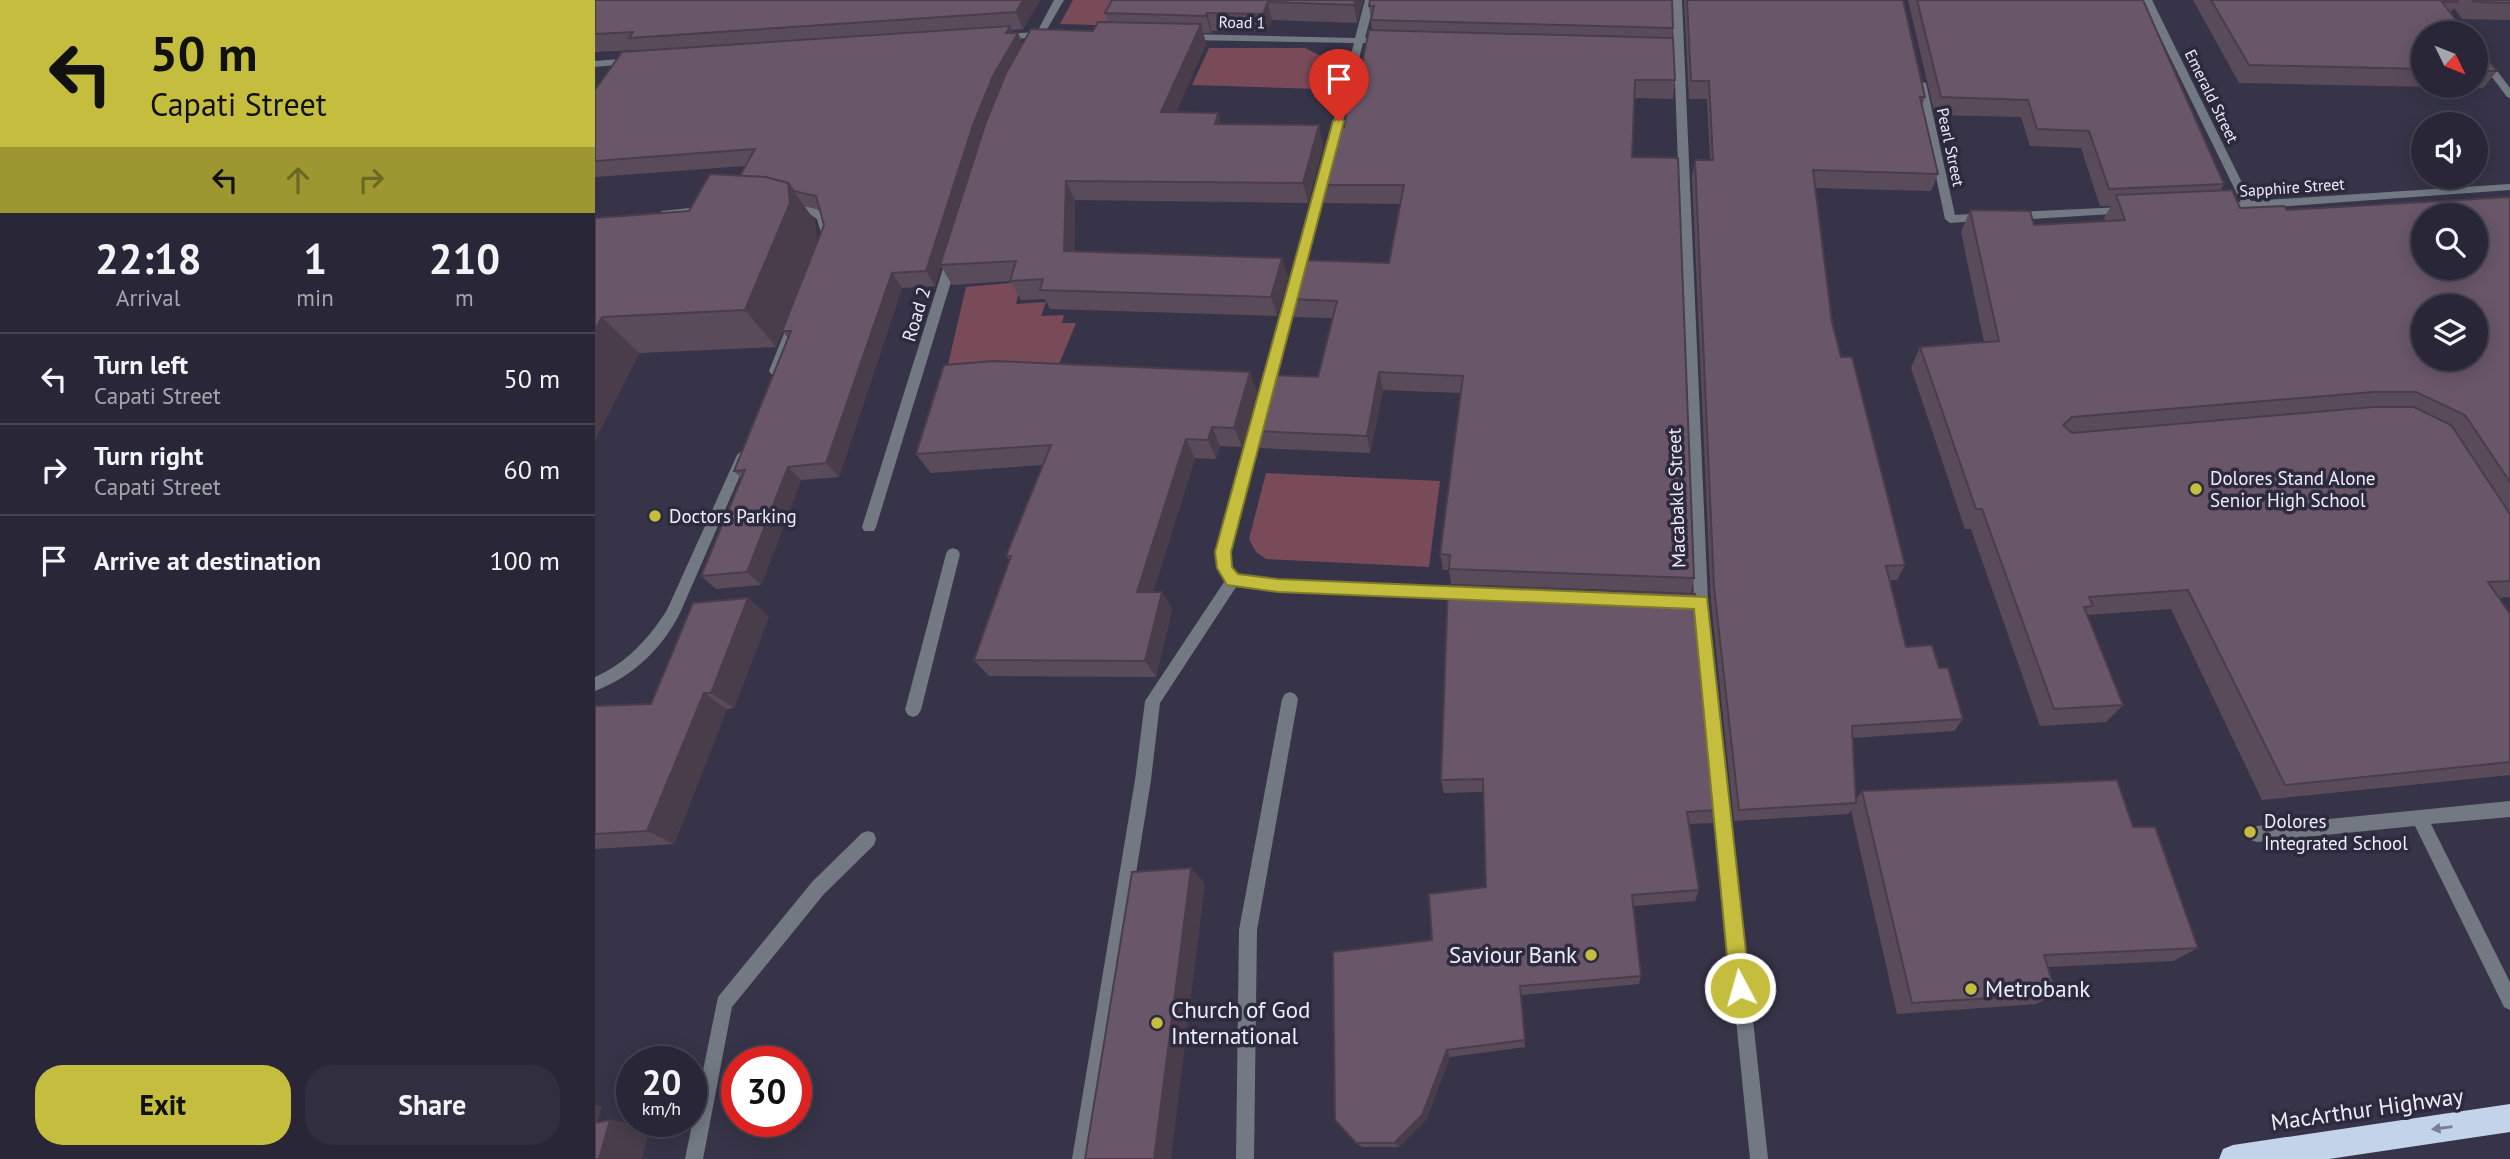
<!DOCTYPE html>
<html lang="en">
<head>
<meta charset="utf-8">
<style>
  :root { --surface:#292737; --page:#312f3f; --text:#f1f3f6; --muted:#a5a5ad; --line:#454452; --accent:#c4bd3e }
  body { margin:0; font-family:"PT Sans",sans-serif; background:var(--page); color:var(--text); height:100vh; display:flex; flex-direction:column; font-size:26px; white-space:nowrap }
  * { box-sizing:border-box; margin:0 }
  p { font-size:23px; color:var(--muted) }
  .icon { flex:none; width:38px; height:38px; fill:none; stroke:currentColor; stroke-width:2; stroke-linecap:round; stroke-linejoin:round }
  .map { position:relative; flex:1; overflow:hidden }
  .drawer { display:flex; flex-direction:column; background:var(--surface); width:595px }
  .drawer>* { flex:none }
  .hud { background:#c4bd3e; color:#111; overflow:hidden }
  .needle { width:46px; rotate:133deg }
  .tools { position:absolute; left:1816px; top:21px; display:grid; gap:14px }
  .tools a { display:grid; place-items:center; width:77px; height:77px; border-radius:50%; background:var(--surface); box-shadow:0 4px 18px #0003,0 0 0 2px var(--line); font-size:35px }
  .speed { position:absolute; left:21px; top:1046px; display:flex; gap:14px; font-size:35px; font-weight:700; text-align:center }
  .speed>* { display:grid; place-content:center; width:91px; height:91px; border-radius:50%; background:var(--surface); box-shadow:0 4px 18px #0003,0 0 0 2px var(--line); line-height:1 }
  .speed small { font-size:18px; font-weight:400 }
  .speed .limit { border:10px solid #d22; background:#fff; color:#111 }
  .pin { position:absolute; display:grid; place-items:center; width:60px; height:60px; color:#fff; margin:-72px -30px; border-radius:50% 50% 50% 0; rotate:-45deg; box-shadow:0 0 7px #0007 }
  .pin .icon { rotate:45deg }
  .me { position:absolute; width:77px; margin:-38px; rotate:354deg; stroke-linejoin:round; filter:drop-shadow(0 0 5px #0008) }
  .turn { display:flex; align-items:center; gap:24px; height:147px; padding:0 35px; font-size:32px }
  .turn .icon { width:91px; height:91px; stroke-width:2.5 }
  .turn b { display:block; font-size:49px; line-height:60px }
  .lanes { display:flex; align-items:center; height:66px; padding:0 35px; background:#0003; justify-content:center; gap:35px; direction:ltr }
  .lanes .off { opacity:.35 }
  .eta { display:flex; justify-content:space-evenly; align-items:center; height:119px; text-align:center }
  .eta b { font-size:42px; font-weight:700; line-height:49px }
  .primary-button { display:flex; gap:14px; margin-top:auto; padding:14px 35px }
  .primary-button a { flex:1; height:80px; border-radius:28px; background:var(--accent); color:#111; font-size:28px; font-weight:700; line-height:80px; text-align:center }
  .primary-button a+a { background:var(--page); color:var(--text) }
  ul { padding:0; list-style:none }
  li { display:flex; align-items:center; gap:21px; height:91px; padding:0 35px; border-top:2px solid var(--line) }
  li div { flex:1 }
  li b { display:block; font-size:26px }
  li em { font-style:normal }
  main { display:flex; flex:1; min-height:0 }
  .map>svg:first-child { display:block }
</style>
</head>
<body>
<main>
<section class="drawer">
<div class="hud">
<div class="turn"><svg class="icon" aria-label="left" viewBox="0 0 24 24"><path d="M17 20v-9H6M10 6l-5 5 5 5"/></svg><div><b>50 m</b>Capati Street</div></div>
<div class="lanes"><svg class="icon" aria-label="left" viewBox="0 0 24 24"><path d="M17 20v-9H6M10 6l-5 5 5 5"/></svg><svg class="icon off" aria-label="ahead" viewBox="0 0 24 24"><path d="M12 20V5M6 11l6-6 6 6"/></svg><svg class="icon off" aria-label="right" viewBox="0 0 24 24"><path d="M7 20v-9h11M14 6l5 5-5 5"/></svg></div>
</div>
<div class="eta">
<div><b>22:18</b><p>Arrival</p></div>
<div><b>1</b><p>min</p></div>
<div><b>210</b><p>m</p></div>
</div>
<ul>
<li><svg class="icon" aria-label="left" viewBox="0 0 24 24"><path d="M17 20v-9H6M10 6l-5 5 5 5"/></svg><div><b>Turn left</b><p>Capati Street</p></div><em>50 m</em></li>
<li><svg class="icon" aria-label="right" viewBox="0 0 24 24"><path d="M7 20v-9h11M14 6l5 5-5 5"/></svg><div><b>Turn right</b><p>Capati Street</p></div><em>60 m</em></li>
<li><svg class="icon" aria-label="arrive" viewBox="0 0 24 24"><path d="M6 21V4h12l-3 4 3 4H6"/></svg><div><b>Arrive at destination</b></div><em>100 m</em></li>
</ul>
<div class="primary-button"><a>Exit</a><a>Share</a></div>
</section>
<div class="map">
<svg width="1915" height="1159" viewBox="0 0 1915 1159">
  <rect width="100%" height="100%" fill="#373449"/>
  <g fill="#794b58">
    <path d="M478,0h138l-11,28 -140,-4z"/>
    <path d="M614,48h96l20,10v6l-7,25 -126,-4z"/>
    <path d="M426,282l-5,22 30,-2 -5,14 23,-1 -2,8h14l-21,51 -111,8 22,-95z"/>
    <path d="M671,473l174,8 -11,86 -163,-8 -10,-7 -7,-13z"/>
  </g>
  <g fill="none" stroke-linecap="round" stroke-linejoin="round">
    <g fill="#727982" fill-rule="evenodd">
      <path d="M193,203l27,5 11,6 6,19 -2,3h-8l-5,-17 -9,-6 -24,-5 -1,-2z"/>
      <path d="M113,206l4,2v4l-50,7 -5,-4 5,-4z"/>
      <path d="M200,317l6,4 -20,50 -6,4 -4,-1 -2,-3 20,-50z"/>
      <path d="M148,450l6,5 -69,158c-18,36 -48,64 -85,78v-14c32,-14 54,-39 72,-67l70,-155z"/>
      <path d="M358,548l5,2 2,4 -39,156 -3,5 -5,2 -5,-2 -3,-5 41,-156 2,-4z"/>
      <path d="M638,574l5,2 2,4 -2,4 -78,119 -9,77 -61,379h-18l63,-379 10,-79 83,-125z"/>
      <path d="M695,692l5,2 3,5 -41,231 -3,229h-18l3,-229 43,-231 3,-5z"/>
      <path d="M1915,801v16l-79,7 79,158v28l-6,-3 -89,-181 -158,16 -6,-2 -2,-6 2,-6 6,-2z"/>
      <path d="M273,831l6,2 2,6 -2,6 -50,49 -92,113 -29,152h-18l33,-162 94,-115 50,-49z"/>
    </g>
    <g fill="#727982" fill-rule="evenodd">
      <path d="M459,0h10l-18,31 5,1v4l-13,5c-11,-7 -29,2 -42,-4l5,-3 36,-2z"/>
      <path d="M770,0h10l-10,38h19l5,3 -5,3 -21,-1 -26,102 -5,3 -5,-3 27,-102 -167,-3 -5,-3 5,-3 168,4z"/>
      <path d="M1077,0h10l26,602 60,557h-18l-56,-557z"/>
      <path d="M1547,0h10l99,201 259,-17v6l-262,19h-31v-4l24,-3z"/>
      <path d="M1881,46l3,1 31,41v10l-3,-1 -31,-41z"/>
      <path d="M37,58l3,1v4l-40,4v-6z"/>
      <path d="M1323,81l8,2 29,132 29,-2 5,4 -1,3 -38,3 -5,-4 -29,-136z"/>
      <path d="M730,168l5,3 -58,220 -6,5 -6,-5 60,-220z"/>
      <path d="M1529,207l4,2v4l-113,7 -5,-4 5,-4z"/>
      <path d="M357,255l6,4 -82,268 -2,4h-10l-2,-4 84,-268z"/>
      <path d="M665,409l6,5 -36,138 2,15 5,8 41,5 188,7 5,2 2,4 -2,4 -5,2 -188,-7 -50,-8 -10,-16 -2,-16 38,-138z"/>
    </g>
    <path fill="#c2d3ea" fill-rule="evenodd" d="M1915,1104v28l-181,27h-110l4,-10 10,-4z"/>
  </g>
  <g fill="#5a4b5a">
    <path d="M0,0h445l-17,29 -11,1 11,14 70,-13 15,-9 -3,-9 7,-13h251l-6,23 -85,-3 -5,11h-55l-1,2h-8l3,11 -30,68 42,1 3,11 102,21 -15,58 -233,-3 -1,51 214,26 -11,39 -227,-7 -5,-10 -24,1 -11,-19 -58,4 -11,-19 -6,20 -33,2 -63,189 -38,3 -40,105 -45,4 -15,-13 40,-98 -7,-7 54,-133 -6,-7 42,-106 -4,-15 -16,-4 11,15 2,20 -41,106 -137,6 -44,87v-222l94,-7 51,-35 5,-10 -150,11v-87l43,-39 -1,-1 -42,2z"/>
    <path d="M1089,0h219l22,97 -3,9 16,68 -7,17 -116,-3 17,134 9,35 64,208 -8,15h-7l16,67 33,21 24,51 -9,12 -102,7 4,62 6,-9 271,36 65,121 -25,13 -125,6 8,27 -20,10 -139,10 -46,-204 -2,4 -115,7 -23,-219 -19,-425 3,-17h15l-3,-61h-18z"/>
    <path d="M1313,0h235l81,184 -4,7 20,17 47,2 223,-13v400l-11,1 11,16v161l-248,25 -91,-191 -84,6 36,90 -17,17 -66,4 -69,-197h-6l-54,-161 9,-21 64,-5 -23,-110 9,-22 64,15 72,-4 -2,-3 7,-12h-11l-19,-58 -51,-2 -9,-29 -86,-2z"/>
    <path d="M1598,0h317v20l-48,-1 -8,-11 -4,5 -26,20v53h52v-40l21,25 -14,17 -244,-5z"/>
    <path d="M774,6l304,22 -1,10 3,42 -2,19 -38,-1 -3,59 62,421 -3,15 -240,-9 -2,-14h-6l-3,-16 21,-161 -78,-3 -13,63 -110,-5 -6,-17 64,-54 14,-59 -38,-1 -4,-18 99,-36 12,-59 -77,-1 -4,-18 24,-58 28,-97z"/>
    <path d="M662,391l-15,56 -22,-1 -4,13 -21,-1 -42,134h9l10,17 -16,68 -167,-1 -15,-16 35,-100 -3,-4 36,-91 -111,8 -15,-19z"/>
    <path d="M853,585l270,225 -5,13 -24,1 10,66 -4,11 -62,5 8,70 -2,8 -118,11 4,52 -75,10 -24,63 -27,27h-37l-6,-4 76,-203 54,-53 -3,-95 -39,1 -3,-13z"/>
    <path d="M174,616l-35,92 -7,1 -53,135 -79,5v-143l56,-2z"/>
  </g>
  <g fill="#4a3d4a">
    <path d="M428,0h17l-17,29 -7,-17z"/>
    <path d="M760,0h8l-6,23 -3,-18z"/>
    <path d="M673,2l4,18 -5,11 -4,-17z"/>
    <path d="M612,13l5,18 -1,2 -5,-17z"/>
    <path d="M606,24l5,20 -38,87 -7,-19z"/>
    <path d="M415,26l5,12 3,-5 7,15 -45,92 -45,146 -9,-15 47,-146 20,-49 13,-43z"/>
    <path d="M623,113l6,19 -9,-8z"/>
    <path d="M724,125l4,20 -15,58 -5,-20z"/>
    <path d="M471,181l9,19 -2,70 -9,-19z"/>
    <path d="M193,183l27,38 2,20 -41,106 -31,-37z"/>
    <path d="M687,258l6,19 -11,39 -6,-19z"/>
    <path d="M297,273l10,15 -63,189 -13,-14z"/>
    <path d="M7,317l37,36 -44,87v-110z"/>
    <path d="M655,372l7,19 -15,56 -8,-19z"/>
    <path d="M784,372l4,18 -13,63 -3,-17z"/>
    <path d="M617,427l8,19 -4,13 -8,-19z"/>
    <path d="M591,439l9,19 -47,151 -11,-17z"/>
    <path d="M193,467l13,13 -40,105 -14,-13z"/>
    <path d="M567,592l10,17 -16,68 -11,-16z"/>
    <path d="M153,598l21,18 -35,92 -23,-15z"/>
    <path d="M109,693l23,16 -53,135 -27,-13z"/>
    <path d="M596,868l14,15 -34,276h-17z"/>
    <path d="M852,1050l3,7 -24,63 -27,27 -5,-4z"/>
    <path d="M0,1105l7,1 -7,25z"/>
    <path d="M15,1120l40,6 -8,33h-43z"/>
  </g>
  <g fill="#695769" stroke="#4a3d4a" stroke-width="2" fill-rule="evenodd">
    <path d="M0,0h428l-7,12 -387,26 4,-6 -38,2z"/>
    <path d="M517,0h243l-1,5 -86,-3 -5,12 -56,-1 -1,3 -101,-3z"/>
    <path d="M775,0h302l1,28 -302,-8 3,-14h-5z"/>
    <path d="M1092,0h216l22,97h-5l18,77 -125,-4 19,152 9,35h11l53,208 -19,1 20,81 26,-2 7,23h9l15,51 -111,7 4,77 -117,7 -25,-223 -19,-427h18l-4,-79h-18z"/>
    <path d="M1322,0h226l81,184 -115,5 -20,-58 -52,-2 -9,-29 -87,-3z"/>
    <path d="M1616,0h246l1,2h-16l24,31h-42v36l-175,-4z"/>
    <path d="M1877,0h38v3l-36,-1z"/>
    <path d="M503,22l103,2 -40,88 57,1 -3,11 104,1 -16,58 -237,-2 -2,70 218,7 -11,39 -231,-7 3,-11 -33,2 6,-20 -76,4 46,-143 20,-49 25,-44 62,2z"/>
    <path d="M415,26l-4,7h12l-25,43 -20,49 -47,146 -34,2 -66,190 -38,4 -41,105 -46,4 44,-106 -11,1 57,-140h-9l42,-106 -8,-29 -22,-5 -6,-8 -23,-6 -25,-1 15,-27 -160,12v-71l27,-38z"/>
    <path d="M774,30l304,8 2,42h-40l-3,77 46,1 16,420 -245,-9 1,-14 -10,-1 23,-178 -84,-4 -12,64 -113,-5 15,-56 49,2 19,-76 -47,-2 10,-39 89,3 15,-78h-84l16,-58h8l9,-45h5z"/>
    <path d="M1881,46l21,25h-21z"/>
    <path d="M115,174l55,3 23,6 2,20 -45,107 -143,7 -7,13v-112l94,-7z"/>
    <path d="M1637,190l8,18 44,-2 3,4 223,-13v285l-45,-67 -49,-23h-43l-301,25 -9,8 9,8 301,-26h41l37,18 59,89v67l-22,1 22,32v148l-225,23 -97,-195 -99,7 4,9 -9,1 39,98 -69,4 -72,-200h-6l-56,-162 79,-6 -29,-131 60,1 4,14 91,-5 -9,-25zM1829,215h52v53h-52zM1829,306h52v53h-52z"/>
    <path d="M400,361l255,11 -16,56 -22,-1 -4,13 -22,-1 -49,153h25l-17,69 -171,-1 37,-104h-5l45,-111 -135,9 28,-89z"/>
    <path d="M853,585l247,9 23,216 -31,2 12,78 -67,5 9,81 -121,10 5,54 -78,10 -25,65 -28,28h-38l-21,-23 -2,-168 99,-12 -3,-46 57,-7 -3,-108 -42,1z"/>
    <path d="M153,598l-37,95h-7l-57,138 -52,3v-128l56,-2 42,-101z"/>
    <path d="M1522,780l16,47h22l43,121 -154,7 12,39 -144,9 -50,-212z"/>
    <path d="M596,868l-37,291h-69l47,-287z"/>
    <path d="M15,1120l-11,39h-4v-36z"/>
  </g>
  <defs><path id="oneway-solid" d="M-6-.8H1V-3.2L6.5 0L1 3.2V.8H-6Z" transform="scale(1.75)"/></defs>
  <use fill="#787e94" href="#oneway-solid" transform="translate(1847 1128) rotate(172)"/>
  <path fill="#c4bd3e" stroke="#7f7b28" stroke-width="2" d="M744,118l5,3 -113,431 1,15 6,7 40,5 429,18 43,391 -3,7 -7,3 -7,-3 -3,-7 -36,-379 -416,-17 -51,-7 -10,-17 -2,-16 118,-431z"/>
  <g fill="#c4bd3e" stroke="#2d2a3e" stroke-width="2.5">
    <circle cx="1601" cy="489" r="7"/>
    <circle cx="60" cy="516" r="7"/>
    <circle cx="1655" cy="832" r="7"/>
    <circle cx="996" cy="955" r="7"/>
    <circle cx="1376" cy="989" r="7"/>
    <circle cx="562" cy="1023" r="7"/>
  </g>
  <g text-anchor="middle" stroke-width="7" stroke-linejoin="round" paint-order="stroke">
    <g font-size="16" fill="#edecfa" stroke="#2d2a3e">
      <text transform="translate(647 22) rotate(1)" y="6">Road 1</text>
      <text transform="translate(1617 96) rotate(64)" y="6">Emerald Street</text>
      <text transform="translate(1356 147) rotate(78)" y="6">Pearl Street</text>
      <text transform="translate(1697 187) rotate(-4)" y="6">Sapphire Street</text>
    </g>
    <g font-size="19" fill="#edecfa" stroke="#2d2a3e">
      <text transform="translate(321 314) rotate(-73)" y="7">Road 2</text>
      <text transform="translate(1081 498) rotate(-92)" y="7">Macabakle Street</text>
    </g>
    <g font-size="19" fill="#edecfa" stroke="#2d2a3e" text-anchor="start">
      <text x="1615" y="485">Dolores Stand Alone<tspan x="1615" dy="22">Senior High School</tspan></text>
      <text x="74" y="523">Doctors Parking</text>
      <text x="1669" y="828">Dolores<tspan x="1669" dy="22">Integrated School</tspan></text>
    </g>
    <g font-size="23" fill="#edecfa" stroke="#2d2a3e" text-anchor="start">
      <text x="982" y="963" text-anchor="end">Saviour Bank</text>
      <text x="1390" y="997">Metrobank</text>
      <text x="576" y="1018">Church of God<tspan x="576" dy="26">International</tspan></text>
    </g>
    <g font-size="23" fill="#edecfa" stroke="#2d2a3e">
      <text transform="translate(1772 1109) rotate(-8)" y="8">MacArthur Highway</text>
    </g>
  </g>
</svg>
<div class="tools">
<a><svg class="needle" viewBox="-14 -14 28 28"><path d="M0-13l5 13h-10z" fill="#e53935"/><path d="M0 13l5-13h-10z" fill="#a5a5ad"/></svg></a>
<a><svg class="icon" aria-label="sound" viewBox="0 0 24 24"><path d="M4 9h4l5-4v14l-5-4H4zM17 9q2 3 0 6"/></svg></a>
<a><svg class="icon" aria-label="search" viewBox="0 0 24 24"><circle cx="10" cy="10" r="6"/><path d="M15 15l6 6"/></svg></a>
<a><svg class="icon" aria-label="layers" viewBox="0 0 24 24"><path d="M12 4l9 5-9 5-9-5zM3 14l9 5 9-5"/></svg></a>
</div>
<div class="speed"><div>20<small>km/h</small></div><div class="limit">30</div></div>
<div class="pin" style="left:744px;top:121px;background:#d93025"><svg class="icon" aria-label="arrive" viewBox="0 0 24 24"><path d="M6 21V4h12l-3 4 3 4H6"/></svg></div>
<svg class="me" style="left:1145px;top:988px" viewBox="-20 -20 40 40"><circle r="17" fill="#c4bd3e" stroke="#fff" stroke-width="3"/><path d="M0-11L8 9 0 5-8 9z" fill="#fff"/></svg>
</div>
</main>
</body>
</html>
